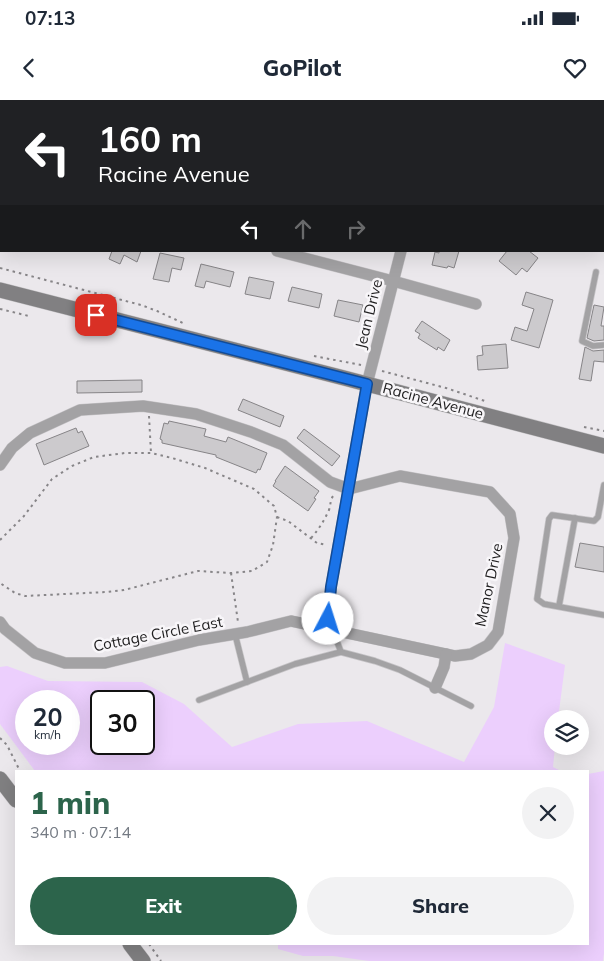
<!DOCTYPE html>
<html lang="en">
<head>
<meta charset="utf-8">
<style>
  :root { --surface:#fff; --page:#f2f2f3; --text:#1f2937; --muted:#747a83; --accent:#2c644b }
  body { margin:0; font-family:Mulish,sans-serif; background:var(--page); color:var(--text); height:100vh; display:flex; flex-direction:column; font-size:19px; white-space:nowrap }
  * { box-sizing:border-box; margin:0 }
  p { font-size:16px; color:var(--muted) }
  .icon { flex:none; width:28px; height:28px; fill:none; stroke:currentColor; stroke-width:2; stroke-linecap:round; stroke-linejoin:round }
  .map { position:relative; flex:1; overflow:hidden }
  .drawer { position:absolute; left:15px; top:670px; width:574px; height:175px; display:flex; flex-direction:column; background:var(--surface); border-radius:0px; box-shadow:0 5px 20px #0002 }
  .drawer>* { flex:none }
  .top-card { position:absolute; left:0px; top:0px; width:605px; height:152px; box-shadow:0 5px 20px #0002; background:#202124; color:#fff; overflow:hidden }
  .buttons { position:absolute; left:544px; top:610px; display:grid; gap:10px }
  .buttons a { display:grid; place-items:center; width:45px; height:45px; border-radius:50%; background:var(--surface); box-shadow:0 5px 20px #0002; font-size:25px }
  .speed { position:absolute; left:15px; top:590px; display:flex; gap:10px; font-size:25px; font-weight:700; text-align:center }
  .speed>* { display:grid; place-content:center; width:65px; height:65px; border-radius:50%; background:var(--surface); box-shadow:0 5px 20px #0002; line-height:1 }
  .speed small { font-size:12px; font-weight:400 }
  .speed .limit { border:2px solid #111; border-radius:8px; background:#fff; color:#111 }
  .pin { position:absolute; display:grid; place-items:center; width:42px; height:42px; color:#fff; margin:-21px; border-radius:10px; box-shadow:0 2px 8px #0006 }
  .me { position:absolute; width:55px; margin:-28px; rotate:5deg; stroke-linejoin:round; filter:drop-shadow(0 0 4px #0008) }
  .turn { display:flex; align-items:center; gap:18px; height:105px; padding:0 15px; font-size:22px }
  .turn .icon { width:65px; height:65px; stroke-width:2.5 }
  .turn b { display:block; font-size:35px; line-height:42px }
  .lanes { display:flex; align-items:center; height:48px; padding:0 15px; background:#0003; justify-content:center; gap:25px; direction:ltr }
  .lanes .off { opacity:.35 }
  .round { display:grid; place-items:center; flex:none; width:52px; height:52px; border-radius:26px; background:var(--page) }
  .overview { display:flex; align-items:center; justify-content:space-between; height:85px; padding:0 15px }
  h1 { font-size:30px; font-weight:800; line-height:38px; color:var(--accent) }
  .button { display:flex; gap:10px; margin-top:auto; padding:10px 15px }
  .button a { flex:1; height:58px; border-radius:30px; background:var(--accent); color:#fff; font-size:20px; font-weight:800; line-height:58px; text-align:center }
  .button a+a { background:var(--page); color:var(--text) }
  .status { display:flex; justify-content:space-between; align-items:center; height:35px; padding:0 25px; background:var(--surface); direction:ltr }
  .status svg { height:14px; fill:currentColor }
  header { display:flex; justify-content:space-between; align-items:center; height:65px; padding:0 15px; background:var(--surface); font-size:22px; font-weight:800 }
  .map>svg:first-child { display:block }
</style>
</head>
<body>
<div class="status"><b>07:13</b><svg viewBox="0 0 49 12"><path d="M0 12V9h3v3zM5 12V6h3v6zM10 12V3h3v9zM15 12V0h3v12zM26 1h20v11H26zM47 4h2v5h-2z"/></svg></div>
<header><svg class="icon" aria-label="back" viewBox="0 0 24 24"><path d="M15 5l-7 7 7 7"/></svg>GoPilot<svg class="icon" aria-label="heart" viewBox="0 0 24 24"><path d="M12 20l-8-8c-3-5 5-10 8-4 3-6 11-1 8 4z"/></svg></header>
<div class="map">
<svg width="604" height="861" viewBox="0 0 604 861">
  <rect width="100%" height="100%" fill="#ebe8ec"/>
  <g fill="#eccffd" fill-rule="evenodd">
    <path d="M505,543l60,22 -7,54h-6v27h3l-2,21 8,4h-526l-35,-47v-57l7,-1 41,15 94,1 42,22 48,43 66,-23 69,-3 97,41 30,-55zM26,601h43v43h-43zM101,601h43v43h-43z"/>
    <path d="M604,671v182l-1,8h-234l-36,-5h-30l-25,-7v-5h310v-170z"/>
  </g>
  <g fill="#cccacd" stroke="#868487">
    <path d="M112,151h29l-4,11 -13,-7 -4,9 -11,-5z"/>
    <path d="M439,151h20l-5,17 -6,-2 -1,2 -15,-3 3,-13 4,1z"/>
    <path d="M507,151h22l9,7 -11,14 -5,-4 -6,7 -17,-14z"/>
    <path d="M160,153l24,5 -3,12 -9,-2 -3,14 -16,-3z"/>
    <path d="M201,164l33,8 -4,15 -24,-6 -2,7 -9,-2z"/>
    <path d="M249,177l25,5 -4,17 -25,-5z"/>
    <path d="M292,187l30,7 -3,14 -31,-7z"/>
    <path d="M526,192l27,8 -14,48 -28,-8 4,-13 12,4 7,-22 -12,-4z"/>
    <path d="M338,200l25,5 -4,17 -25,-6z"/>
    <path d="M594,205l10,2 -3,19h3v14l-10,1 -7,-3z"/>
    <path d="M422,221l28,19 -6,11 -6,-4 -1,3 -19,-12 2,-4 -5,-3z"/>
    <path d="M506,244l2,24 -30,2 -1,-14 6,-1 -1,-9z"/>
    <path d="M585,247l8,4 11,-1v12l-10,-1 -3,20 -12,-2z"/>
    <path d="M142,280v12l-65,1v-12z"/>
    <path d="M243,299l41,17 -4,11 -42,-17z"/>
    <path d="M169,321l37,8 -2,7 22,6 2,-5 39,16 -7,17 -2,-1 -2,4 -40,-16v-2l-54,-12v-3l-2,-1 4,-16 4,1z"/>
    <path d="M76,328l2,5 4,-2 7,15 -45,19 -8,-21z"/>
    <path d="M304,329l36,27 -8,10 -35,-28z"/>
    <path d="M285,366l34,25 -5,7 2,1 -8,12 -35,-25 3,-5h-1z"/>
    <path d="M580,443l24,4v25l-29,-5z"/>
  </g>
  <g fill="none" stroke-linecap="round" stroke-linejoin="round">
    <g stroke="#c6c4c7" stroke-width="7">
      <g id="lane">
        <path d="M596,172l-14,69 11,5 11,-1"/>
        <path d="M604,385l-6,32 -4,4 -42,-6 -3,4 -12,80 7,5 60,11"/>
        <path d="M559,506l16,-88"/>
        <path d="M333,531l8,21"/>
        <path d="M235,534l12,48"/>
        <path d="M199,600l96,-36 46,-12 34,9 25,9 71,36"/>
      </g>
    </g>
    <g stroke="#c6c4c7" stroke-width="12">
      <g id="street">
        <path d="M423,0v1"/>
        <path d="M95,1v-1"/>
        <path d="M277,151l116,30 83,23"/>
        <path d="M0,365l12,-17 18,-15 50,-23 63,-4 53,8 55,18 32,13 47,37 19,7 51,-13 90,16 20,22 4,24 -16,94 -10,13 -17,9 -16,2 -164,-35 -44,11 -48,8 -94,23h-40l-30,-10 -30,-24 -5,-7"/>
        <path d="M333,531l-5,-12 3,-32 36,-203 34,-133"/>
        <path d="M435,588l9,-21 2,-13"/>
      </g>
    </g>
    <g stroke="#c6c4c7" stroke-width="16">
      <g id="secondary">
        <path d="M0,190l344,88 260,68"/>
        <path d="M0,679l16,21"/>
        <path d="M130,844l13,17"/>
      </g>
    </g>
    <g stroke="#878588" stroke-width="2" stroke-dasharray="2.5 4" stroke-linecap="butt">
      <path d="M0,168l141,37 16,6 26,12"/>
      <path d="M0,209l29,7"/>
      <path d="M314,256l47,9"/>
      <path d="M382,271l64,17 42,14"/>
      <path d="M149,316l2,37"/>
      <path d="M584,327l20,4"/>
      <path d="M277,417l11,4 29,22 10,2"/>
      <path d="M311,438c8,-9 13,-17 18,-28 2,-6 1,-11 5,-15"/>
      <path d="M0,440l24,-24 28,-37 20,-13 22,-9 31,-4h26l21,5 33,10 49,21 20,17 3,11 -4,28 -6,17 -15,9 -21,2 -33,-2 -74,19 -18,2 -81,4 -10,-3 -15,-10"/>
      <path d="M231,473l7,49"/>
      <path d="M0,638l7,7 13,26"/>
      <path d="M149,844l12,17"/>
    </g>
    <use href="#lane" stroke="#a3a2a4" stroke-width="5.5"/>
    <use href="#street" stroke="#a3a2a4" stroke-width="11"/>
    <use href="#secondary" stroke="#818082" stroke-width="15"/>
  </g>
  <g fill="none" stroke-linecap="round" stroke-linejoin="round">
    <g stroke="#114b97" stroke-width="12">
      <path id="route" d="M96,215l271,69 -36,203 -3,32"/>
    </g>
    <use href="#route" stroke="#1a73e8" stroke-width="9"/>
  </g>
  <g text-anchor="middle" stroke-width="5" stroke-linejoin="round" paint-order="stroke">
    <g font-size="15" fill="#1f1e1f" stroke="#f8f6f9">
      <text transform="translate(369 214) rotate(-76)" y="5">Jean Drive</text>
      <text transform="translate(433 301) rotate(15)" y="5">Racine Avenue</text>
      <text transform="translate(489 485) rotate(-78)" y="5">Manor Drive</text>
      <text transform="translate(158 534) rotate(-11)" y="5">Cottage Circle East</text>
    </g>
  </g>
</svg>
<div class="buttons">
<a><svg class="icon" aria-label="layers" viewBox="0 0 24 24"><path d="M12 4l9 5-9 5-9-5zM3 14l9 5 9-5"/></svg></a>
</div>
<div class="speed"><div>20<small>km/h</small></div><div class="limit">30</div></div>
<div class="pin" style="left:96px;top:215px;background:#d93025"><svg class="icon" aria-label="arrive" viewBox="0 0 24 24"><path d="M6 21V4h12l-3 4 3 4H6"/></svg></div>
<svg class="me" style="left:328px;top:519px" viewBox="-20 -20 40 40"><circle r="19" fill="#fff"/><path d="M0-13L10 11 0 6-10 11z" fill="#1a73e8"/></svg>
<div class="top-card">
<div class="turn"><svg class="icon" aria-label="left" viewBox="0 0 24 24"><path d="M17 20v-9H6M10 6l-5 5 5 5"/></svg><div><b>160 m</b>Racine Avenue</div></div>
<div class="lanes"><svg class="icon" aria-label="left" viewBox="0 0 24 24"><path d="M17 20v-9H6M10 6l-5 5 5 5"/></svg><svg class="icon off" aria-label="ahead" viewBox="0 0 24 24"><path d="M12 20V5M6 11l6-6 6 6"/></svg><svg class="icon off" aria-label="right" viewBox="0 0 24 24"><path d="M7 20v-9h11M14 6l5 5-5 5"/></svg></div>
</div>
<section class="drawer">
<div class="overview"><div><h1>1 min</h1><p>340 m · 07:14</p></div><a class="round"><svg class="icon" aria-label="close" viewBox="0 0 24 24"><path d="M6 6l12 12M18 6L6 18"/></svg></a></div>
<div class="button"><a>Exit</a><a>Share</a></div>
</section>
</div>
</body>
</html>
